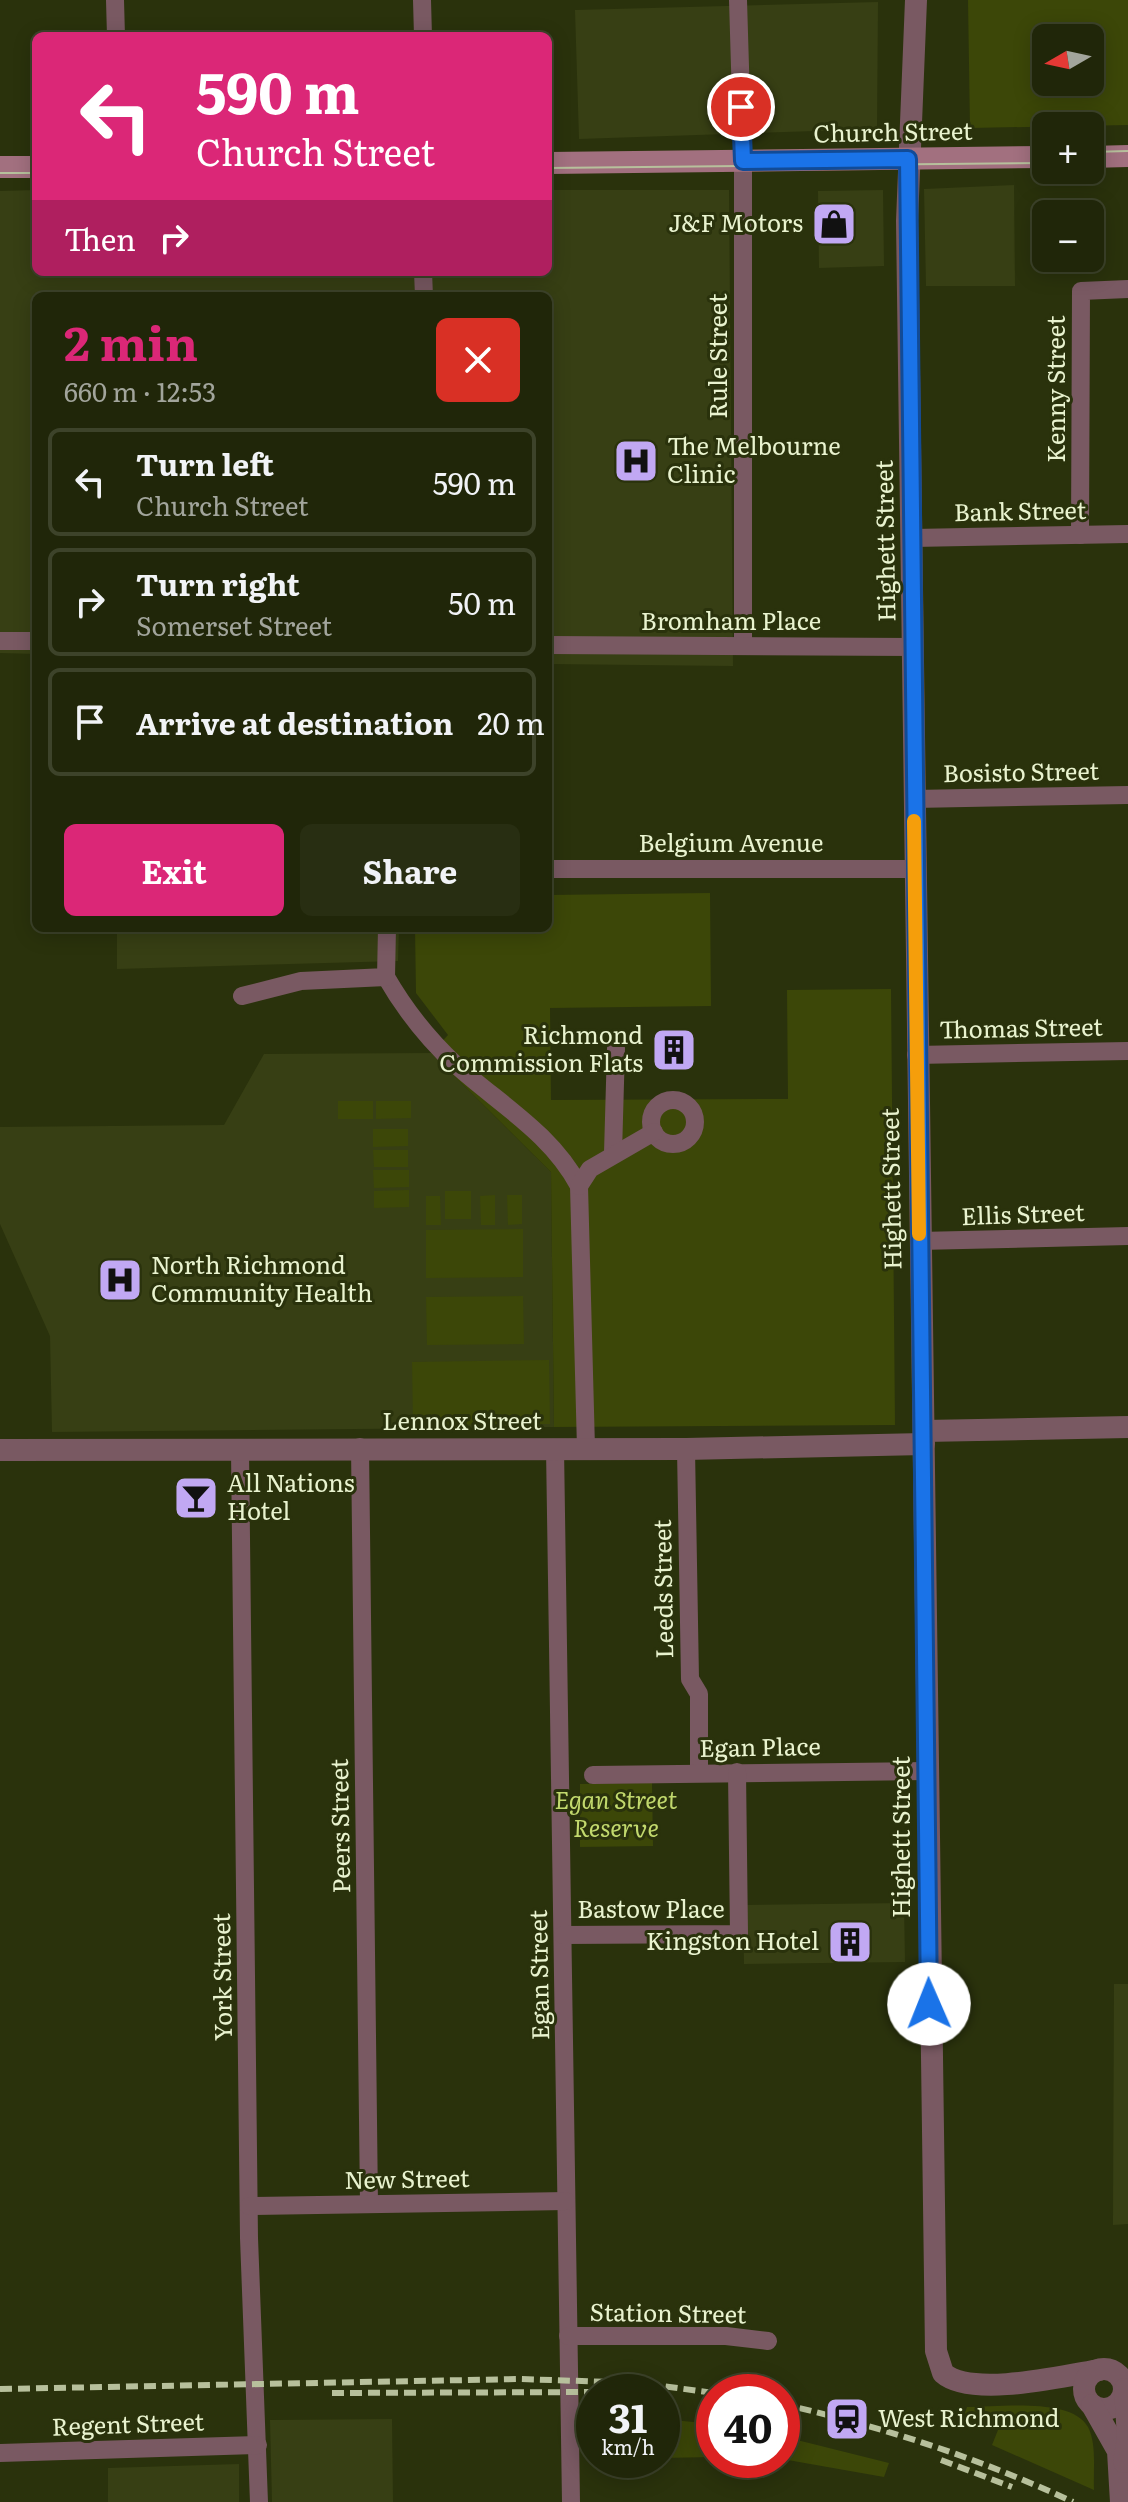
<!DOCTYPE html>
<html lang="en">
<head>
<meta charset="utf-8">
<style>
  :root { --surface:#202609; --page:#282e12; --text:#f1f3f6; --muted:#a2a59c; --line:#3d432a; --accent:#db2777 }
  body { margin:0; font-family:Literata,serif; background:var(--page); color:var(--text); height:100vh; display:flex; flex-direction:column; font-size:30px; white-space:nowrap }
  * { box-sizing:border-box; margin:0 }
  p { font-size:26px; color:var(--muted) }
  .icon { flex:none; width:44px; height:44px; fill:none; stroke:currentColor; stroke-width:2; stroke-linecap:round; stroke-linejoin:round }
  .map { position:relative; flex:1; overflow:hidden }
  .panel { position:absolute; left:32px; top:292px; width:520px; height:640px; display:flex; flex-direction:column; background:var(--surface); border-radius:12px; box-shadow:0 4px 20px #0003,0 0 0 2px var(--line) }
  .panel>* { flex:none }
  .hud { position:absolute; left:32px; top:32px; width:520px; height:244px; border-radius:12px; box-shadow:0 4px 20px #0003,0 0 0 2px var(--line); background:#db2777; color:#fff; overflow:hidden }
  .needle { width:52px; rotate:261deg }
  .buttons { position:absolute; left:1032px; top:24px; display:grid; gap:16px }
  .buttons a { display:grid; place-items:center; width:72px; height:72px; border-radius:12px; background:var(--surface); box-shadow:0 4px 20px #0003,0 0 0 2px var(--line); font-size:40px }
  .speed { position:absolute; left:576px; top:2374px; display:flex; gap:16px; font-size:40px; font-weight:700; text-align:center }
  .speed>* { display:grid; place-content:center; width:104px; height:104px; border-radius:50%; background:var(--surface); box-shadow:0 4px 20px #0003,0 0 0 2px var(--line); line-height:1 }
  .speed small { font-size:20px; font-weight:400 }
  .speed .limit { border:12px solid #d22; background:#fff; color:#111 }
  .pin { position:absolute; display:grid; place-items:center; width:68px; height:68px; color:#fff; margin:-34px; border:4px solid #fff; border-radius:50%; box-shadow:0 2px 8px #0007 }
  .me { position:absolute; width:88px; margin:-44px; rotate:359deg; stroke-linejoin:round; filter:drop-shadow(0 0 6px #0008) }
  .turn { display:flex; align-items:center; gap:28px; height:168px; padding:0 32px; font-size:36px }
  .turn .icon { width:104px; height:104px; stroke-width:2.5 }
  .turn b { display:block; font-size:56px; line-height:68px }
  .then { display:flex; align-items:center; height:76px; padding:0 32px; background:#0003; gap:16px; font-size:30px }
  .round { display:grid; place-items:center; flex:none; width:84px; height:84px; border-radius:12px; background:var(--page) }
  .overview { display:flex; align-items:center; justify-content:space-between; height:136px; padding:0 32px }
  h1 { font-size:48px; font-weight:700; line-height:60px; color:var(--accent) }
  .button { display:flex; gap:16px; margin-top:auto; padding:16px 32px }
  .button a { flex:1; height:92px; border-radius:12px; background:var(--accent); color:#fff; font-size:32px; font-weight:700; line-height:92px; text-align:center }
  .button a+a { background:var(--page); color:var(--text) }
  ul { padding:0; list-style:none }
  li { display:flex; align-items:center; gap:24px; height:108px; margin:0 16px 12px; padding:0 16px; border:4px solid var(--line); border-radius:12px }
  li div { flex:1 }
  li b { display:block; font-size:30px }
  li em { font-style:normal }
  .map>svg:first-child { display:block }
</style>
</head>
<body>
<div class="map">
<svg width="1128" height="2502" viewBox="0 0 1128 2502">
  <rect width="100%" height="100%" fill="#2a320c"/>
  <g fill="#373f14">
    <path d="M878,2l-1,127 -298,10 -4,-129z"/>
    <path d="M1014,185l1,101h-89l-2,-97z"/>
    <path d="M36,190v82h512v-82h181l4,476 -185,-2v-368h-512v358l-36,-1v-462z"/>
    <path d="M883,190l1,76 -65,2 -1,-77z"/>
    <path d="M117,928h282l-1,33 -281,8z"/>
    <path d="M431,1053l120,119 3,255 -502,5 -2,-96 -50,-112v-97l224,-2 40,-71z"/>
    <path d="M904,1903l1,59 -161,2 -1,-59z"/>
    <path d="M1114,1984h14v240l-15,1z"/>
    <path d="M392,2419l1,83h-121l-2,-82z"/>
    <path d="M239,2464v38h-131v-34z"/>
  </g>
  <g fill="#3c4708" fill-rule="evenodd">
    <path d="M968,0h160v125l-158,3zM1046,38h44v44h-44z"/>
    <path d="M710,893l1,113 -161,2 1,92 237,-1 -1,-109 104,-1 4,436 -341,2 -3,-255 -120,-119 17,-18 -32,-42 -1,-65h133v-33z"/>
    <rect x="338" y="1101" width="35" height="18"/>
    <path d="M376,1101h35v17l-35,1z"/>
    <path d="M373,1129h35v17l-35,1z"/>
    <path d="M373,1150h35v17h-34z"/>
    <path d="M373,1170h36v17l-35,1z"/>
    <path d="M409,1190v17l-35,1v-17z"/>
    <rect x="445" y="1191" width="26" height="28"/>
    <path d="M495,1195v30h-14l-1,-29z"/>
    <path d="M507,1195h15v29l-14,1z"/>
    <path d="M426,1196h14l1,29h-15z"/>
    <path d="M523,1229v48l-97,1v-48z"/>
    <path d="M523,1296l1,48 -97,1 -1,-48z"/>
    <path d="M549,1360l1,64 -137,1 -1,-63z"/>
    <path d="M652,1783l1,63 -73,1v-63z"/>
    <path d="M967,2407c31,0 105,-10 121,20 9,17 5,44 6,63l-102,-45 6,-15 -34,-14z"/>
    <path d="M662,2419l52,5v33l-52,1z"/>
    <path d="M782,2437h3l104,26 -5,14 -102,-18z"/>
  </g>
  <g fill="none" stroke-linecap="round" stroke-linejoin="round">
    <g stroke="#795962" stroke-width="18">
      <path d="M115,0l1,36"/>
      <path d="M422,0l1,36"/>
      <path d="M738,0l5,167v479"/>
      <path d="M423,272l1,24"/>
      <path d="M1080,535l1,-244 47,-2"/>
      <path d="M913,538l215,-4"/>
      <path d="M0,641h36"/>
      <path d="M548,645l365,2"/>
      <path d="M914,799l214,-4"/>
      <path d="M548,869h366"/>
      <path d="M386,977c19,33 42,62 70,88 43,39 95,68 123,121l7,262"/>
      <path d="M242,996l59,-15 85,-4 1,-49"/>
      <path d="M916,1055l212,-4"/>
      <circle cx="673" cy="1122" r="22"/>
      <path d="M613,1153l3,-105"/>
      <path d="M579,1186l11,-17 64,-37"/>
      <path d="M919,1241l209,-5"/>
      <path d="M360,1447l9,757"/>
      <path d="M555,1448l16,1054"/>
      <path d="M686,1449l4,230 9,15v79"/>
      <path d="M240,1451l9,787 10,264"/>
      <path d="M593,1775l335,-4"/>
      <path d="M563,1935l176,-1 -2,-162"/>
      <path d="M249,2206l317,-5"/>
      <path d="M568,2336h158l42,5"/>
      <path d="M0,2453l258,-8"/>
    </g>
    <g stroke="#795962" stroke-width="22">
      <path d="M916,0l-9,221 29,2130 7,22c28,25 121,3 156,-3"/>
      <path d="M924,1431l204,-4"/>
      <path d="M0,1450l686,-1 238,-5"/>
      <circle cx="1104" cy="2389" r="20"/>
      <path d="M1092,2405l26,46 3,51"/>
      <path d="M1124,2462l4,-24 -3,-49"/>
    </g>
    <g stroke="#a2707f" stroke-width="22">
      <path d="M1090,157l38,-1"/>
      <path d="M548,163l498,-6"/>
      <path d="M0,167h36"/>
    </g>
    <g stroke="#b7c09c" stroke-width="2">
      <path d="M1090,152l38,-1"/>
      <path d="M548,168l498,-5"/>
      <path d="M0,173h36"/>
    </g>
    <g stroke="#b7c09c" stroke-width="6" stroke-dasharray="12 6" stroke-linecap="butt">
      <path d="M0,2389l521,-10 119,4 74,10"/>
      <path d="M332,2393l262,-1"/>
      <path d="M782,2404c101,23 197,54 291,98"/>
      <path d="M941,2460l71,27"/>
    </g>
  </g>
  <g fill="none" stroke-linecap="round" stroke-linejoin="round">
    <g stroke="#114b97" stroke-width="20">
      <path id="route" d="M741,107l2,54 165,-2 21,1845"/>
    </g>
    <use href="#route" stroke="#1a73e8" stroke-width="14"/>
    <path stroke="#f59e0b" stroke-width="14" d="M914,821l5,413"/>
  </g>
  <defs>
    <g id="shop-square" transform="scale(2.3)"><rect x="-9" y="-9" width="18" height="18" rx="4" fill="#c1a8f3" stroke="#2a320c"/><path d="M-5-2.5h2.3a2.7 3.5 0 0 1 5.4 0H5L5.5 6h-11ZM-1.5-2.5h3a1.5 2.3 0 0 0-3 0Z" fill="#111"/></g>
    <g id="hospital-square" transform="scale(2.3)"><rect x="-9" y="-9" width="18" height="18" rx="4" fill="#c1a8f3" stroke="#2a320c"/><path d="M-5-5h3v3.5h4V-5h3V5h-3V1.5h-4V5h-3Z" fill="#111"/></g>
    <g id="building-square" transform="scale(2.3)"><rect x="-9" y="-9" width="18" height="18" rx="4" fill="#c1a8f3" stroke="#2a320c"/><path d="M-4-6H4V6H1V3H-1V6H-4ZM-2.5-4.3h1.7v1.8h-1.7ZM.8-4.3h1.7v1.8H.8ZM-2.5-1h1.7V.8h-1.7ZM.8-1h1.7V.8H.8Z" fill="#111"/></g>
    <g id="bar-square" transform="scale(2.3)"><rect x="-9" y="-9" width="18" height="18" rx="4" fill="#c1a8f3" stroke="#2a320c"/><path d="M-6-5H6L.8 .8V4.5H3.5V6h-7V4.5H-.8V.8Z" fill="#111"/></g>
    <g id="station-square" transform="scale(2.3)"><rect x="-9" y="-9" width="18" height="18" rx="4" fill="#c1a8f3" stroke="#2a320c"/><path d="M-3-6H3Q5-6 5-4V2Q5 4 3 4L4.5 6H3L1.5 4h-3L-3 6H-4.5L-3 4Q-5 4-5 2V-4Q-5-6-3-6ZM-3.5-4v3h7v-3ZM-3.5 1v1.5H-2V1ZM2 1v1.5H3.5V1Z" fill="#111"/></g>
  </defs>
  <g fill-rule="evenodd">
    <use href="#shop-square" x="834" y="224"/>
    <use href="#hospital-square" x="636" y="461"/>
    <use href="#building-square" x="674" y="1050"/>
    <use href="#hospital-square" x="120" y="1280"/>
    <use href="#bar-square" x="196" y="1498"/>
    <use href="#building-square" x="850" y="1942"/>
    <use href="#station-square" x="847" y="2419"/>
  </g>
  <g text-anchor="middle" stroke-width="6" stroke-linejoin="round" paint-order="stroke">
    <g font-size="24" fill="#e9f3cf" stroke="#2a320c">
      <text transform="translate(893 133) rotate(-1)" y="8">Church Street</text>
      <text transform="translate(719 356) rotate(-90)" y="8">Rule Street</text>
      <text transform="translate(1057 389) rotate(-90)" y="8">Kenny Street</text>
      <text transform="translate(1020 512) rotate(-1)" y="8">Bank Street</text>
      <text transform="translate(886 541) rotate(-91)" y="8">Highett Street</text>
      <text x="731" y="630">Bromham Place</text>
      <text transform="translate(1021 773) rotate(-1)" y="8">Bosisto Street</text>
      <text x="731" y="852">Belgium Avenue</text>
      <text transform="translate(1021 1029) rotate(-1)" y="8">Thomas Street</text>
      <text transform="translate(892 1189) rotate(-91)" y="8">Highett Street</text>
      <text transform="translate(1023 1215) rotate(-2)" y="8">Ellis Street</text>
      <text x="462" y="1430">Lennox Street</text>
      <text transform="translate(664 1589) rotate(-91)" y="8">Leeds Street</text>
      <text transform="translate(760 1748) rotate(-1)" y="8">Egan Place</text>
      <text transform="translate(341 1826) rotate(-91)" y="8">Peers Street</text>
      <text transform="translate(902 1837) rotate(-90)" y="8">Highett Street</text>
      <text x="651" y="1918">Bastow Place</text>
      <text transform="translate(540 1975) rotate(-91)" y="8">Egan Street</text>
      <text transform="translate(223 1977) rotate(-91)" y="8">York Street</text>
      <text transform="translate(407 2180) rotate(-1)" y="8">New Street</text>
      <text transform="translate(668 2314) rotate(1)" y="8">Station Street</text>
      <text transform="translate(128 2425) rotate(-2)" y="8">Regent Street</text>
    </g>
    <g font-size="24" fill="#e9f3cf" stroke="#2a320c" text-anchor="start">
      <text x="803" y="232" text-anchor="end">J&amp;F Motors</text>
      <text x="667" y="455">The Melbourne<tspan x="667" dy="28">Clinic</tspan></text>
      <text x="643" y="1044" text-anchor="end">Richmond<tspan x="643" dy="28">Commission Flats</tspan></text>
      <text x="151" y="1274">North Richmond<tspan x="151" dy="28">Community Health</tspan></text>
      <text x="227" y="1492">All Nations<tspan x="227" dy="28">Hotel</tspan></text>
      <text x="819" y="1950" text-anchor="end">Kingston Hotel</text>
      <text x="878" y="2427">West Richmond</text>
    </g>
    <g font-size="24" font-style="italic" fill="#c2d96d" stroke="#2a320c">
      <text x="616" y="1809">Egan Street<tspan x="616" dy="28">Reserve</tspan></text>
    </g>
  </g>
</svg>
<div class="buttons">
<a><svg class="needle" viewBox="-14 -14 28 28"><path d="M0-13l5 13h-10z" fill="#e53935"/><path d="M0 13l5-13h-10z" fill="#a2a59c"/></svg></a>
<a>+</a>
<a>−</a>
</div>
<div class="speed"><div>31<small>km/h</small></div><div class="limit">40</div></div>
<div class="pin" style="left:741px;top:107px;background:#d93025"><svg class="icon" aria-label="arrive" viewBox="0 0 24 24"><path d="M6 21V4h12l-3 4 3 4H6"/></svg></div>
<svg class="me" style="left:929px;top:2004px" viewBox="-20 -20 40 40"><circle r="19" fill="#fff"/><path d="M0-13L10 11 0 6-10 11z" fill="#1a73e8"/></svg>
<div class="hud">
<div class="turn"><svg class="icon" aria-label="left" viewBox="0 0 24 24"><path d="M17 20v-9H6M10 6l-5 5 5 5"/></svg><div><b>590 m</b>Church Street</div></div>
<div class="then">Then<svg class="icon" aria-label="right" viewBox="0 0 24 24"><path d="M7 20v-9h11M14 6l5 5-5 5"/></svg></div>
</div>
<section class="panel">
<div class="overview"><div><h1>2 min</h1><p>660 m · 12:53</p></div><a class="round" style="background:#d93025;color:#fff"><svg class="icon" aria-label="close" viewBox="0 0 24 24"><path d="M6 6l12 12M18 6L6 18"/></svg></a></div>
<ul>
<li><svg class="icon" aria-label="left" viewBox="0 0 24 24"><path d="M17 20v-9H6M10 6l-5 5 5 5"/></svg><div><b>Turn left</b><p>Church Street</p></div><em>590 m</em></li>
<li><svg class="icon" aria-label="right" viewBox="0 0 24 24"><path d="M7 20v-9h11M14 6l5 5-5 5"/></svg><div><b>Turn right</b><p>Somerset Street</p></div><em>50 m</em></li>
<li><svg class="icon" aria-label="arrive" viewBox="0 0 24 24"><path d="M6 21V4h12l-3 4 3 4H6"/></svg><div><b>Arrive at destination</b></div><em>20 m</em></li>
</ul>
<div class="button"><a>Exit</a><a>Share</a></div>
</section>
</div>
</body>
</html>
